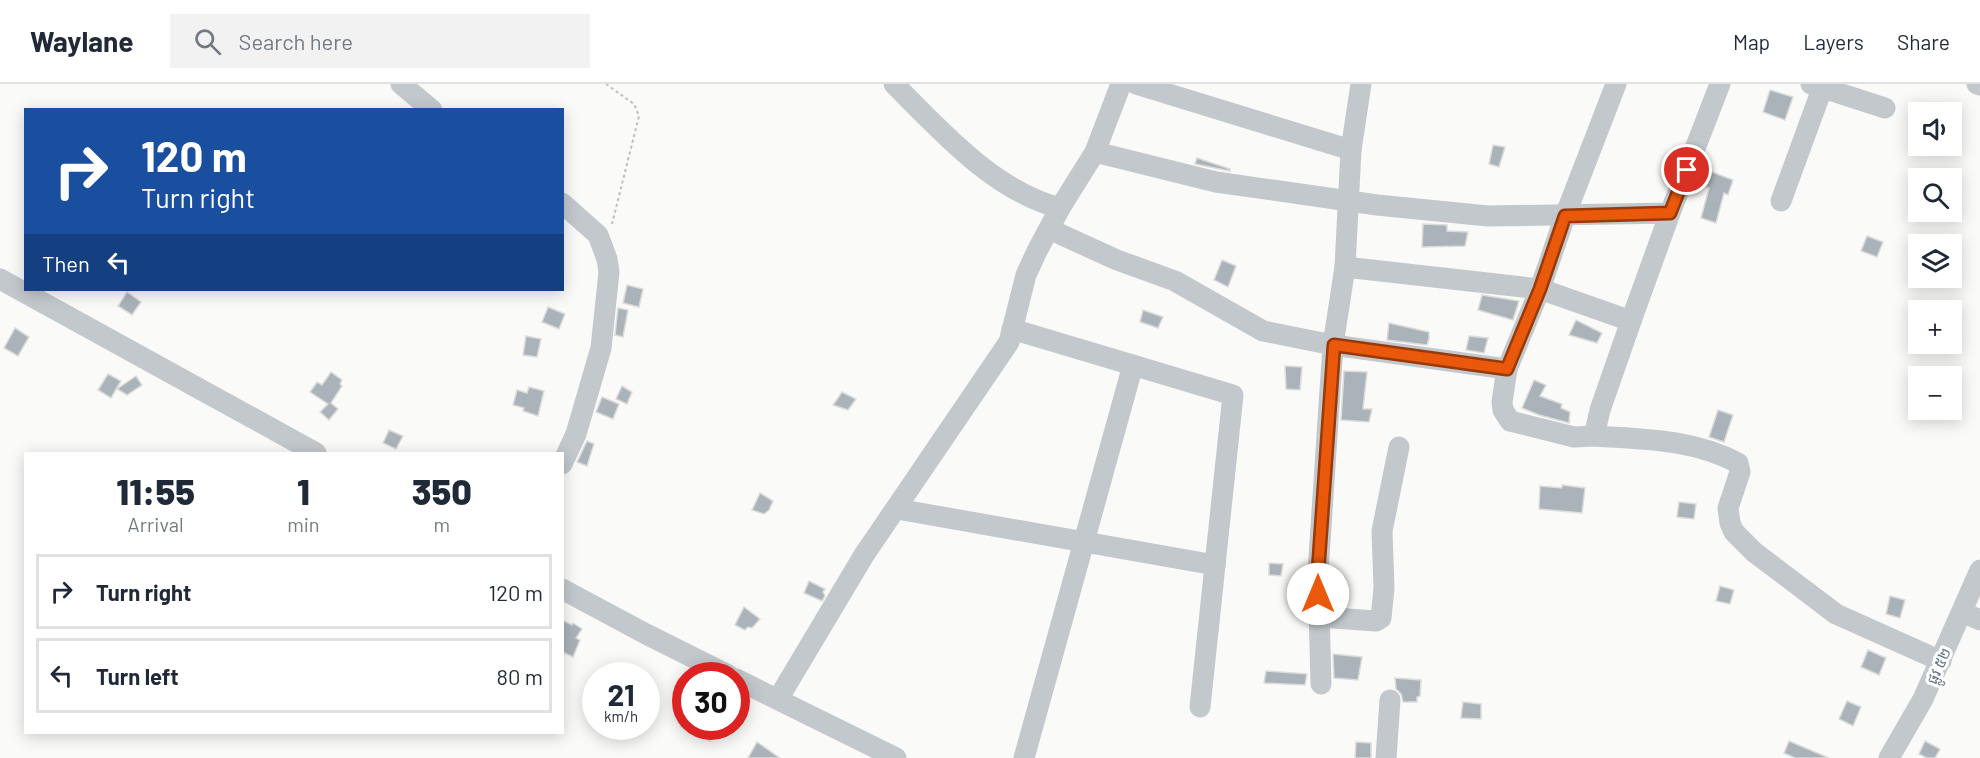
<!DOCTYPE html>
<html lang="en">
<head>
<meta charset="utf-8">
<style>
  :root { --surface:#fff; --page:#f2f2f3; --text:#1f2937; --muted:#747a83; --line:#e0e1e3 }
  body { margin:0; font-family:Barlow,"Noto Sans Khmer",sans-serif; background:var(--page); color:var(--text); height:100vh; display:flex; flex-direction:column; font-size:22px; white-space:nowrap }
  * { box-sizing:border-box; margin:0 }
  p { font-size:20px; color:var(--muted) }
  .icon { flex:none; width:33px; height:33px; fill:none; stroke:currentColor; stroke-width:2; stroke-linecap:round; stroke-linejoin:round }
  .map { position:relative; flex:1; overflow:hidden }
  .sheet { position:absolute; left:24px; top:368px; width:540px; height:282px; display:flex; flex-direction:column; background:var(--surface); border-radius:0px; box-shadow:0 3px 15px #0003 }
  .sheet>* { flex:none }
  .top-card { position:absolute; left:24px; top:24px; width:540px; height:183px; border-radius:0px; box-shadow:0 3px 15px #0003; background:#1a4fa0; color:#fff; overflow:hidden }
  .controls { position:absolute; left:1908px; top:18px; display:grid; gap:12px }
  .controls a { display:grid; place-items:center; width:54px; height:54px; border-radius:0px; background:var(--surface); box-shadow:0 3px 15px #0003; font-size:30px }
  .speed { position:absolute; left:582px; top:578px; display:flex; gap:12px; font-size:30px; font-weight:700; text-align:center }
  .speed>* { display:grid; place-content:center; width:78px; height:78px; border-radius:50%; background:var(--surface); box-shadow:0 3px 15px #0003; line-height:1 }
  .speed small { font-size:15px; font-weight:400 }
  .speed .limit { border:9px solid #d22; background:#fff; color:#111 }
  .pin { position:absolute; display:grid; place-items:center; width:51px; height:51px; color:#fff; margin:-26px; border:3px solid #fff; border-radius:50%; box-shadow:0 2px 6px #0007 }
  .me { position:absolute; width:66px; margin:-33px; rotate:0deg; stroke-linejoin:round; filter:drop-shadow(0 0 4px #0008) }
  .turn { display:flex; align-items:center; gap:21px; height:126px; padding:0 18px; font-size:27px }
  .turn .icon { width:78px; height:78px; stroke-width:2.5 }
  .turn b { display:block; font-size:42px; line-height:51px }
  .then { display:flex; align-items:center; height:57px; padding:0 18px; background:#0003; gap:12px; font-size:22px }
  .eta { display:flex; justify-content:space-evenly; align-items:center; height:102px; text-align:center }
  .eta b { font-size:36px; font-weight:800; line-height:42px }
  ul { padding:0; list-style:none }
  li { display:flex; align-items:center; gap:18px; height:75px; margin:0 12px 9px; padding:0 6px; border:3px solid var(--line); border-radius:0px }
  li div { flex:1 }
  li b { display:block; font-size:22px }
  li em { font-style:normal }
  header { display:flex; align-items:center; gap:36px; box-sizing:border-box; height:84px; padding:0 30px; background:var(--surface); border-bottom:2px solid var(--line) }
  header strong { font-size:28px }
  nav { display:flex; gap:33px; margin-inline-start:auto; font-size:21px }
  .search { width:420px; height:54px; background:var(--page); display:flex; align-items:center; gap:15px; box-sizing:border-box; padding:0 21px; border-radius:0px; color:var(--muted); font-size:22px }
  .map>svg:first-child { display:block }
</style>
</head>
<body>
<header>
<strong>Waylane</strong>
<div class="search"><svg class="icon" aria-label="search" viewBox="0 0 24 24"><circle cx="10" cy="10" r="6"/><path d="M15 15l6 6"/></svg>Search here</div>
<nav><a>Map</a><a>Layers</a><a>Share</a></nav>
</header>
<div class="map">
<svg width="1980" height="674" viewBox="0 0 1980 674">
  <rect width="100%" height="100%" fill="#fafaf8"/>
  <g fill="#aab3b9" stroke="#dcdcda" stroke-width="1.5">
    <path d="M1770,6l23,7 -8,23 -22,-8z"/>
    <path d="M1493,61l12,2 -6,20 -10,-3z"/>
    <path d="M1197,74l33,11v2l-35,-7z"/>
    <path d="M1712,88l21,8 -5,15 -4,-2 -8,30 -15,-5 8,-30 -3,-1z"/>
    <path d="M1423,140l24,1v6l21,1 -3,14 -43,1z"/>
    <path d="M1867,152l16,6 -6,15 -16,-6z"/>
    <path d="M1222,176l14,6 -8,21 -14,-7z"/>
    <path d="M627,201l16,4 -4,18 -16,-4z"/>
    <path d="M127,208l14,10 -9,13 -14,-9z"/>
    <path d="M1482,211l37,6 -6,19 -35,-10z"/>
    <path d="M548,223l17,7 -6,15 -17,-7z"/>
    <path d="M618,224l10,2 -5,27 -8,-2z"/>
    <path d="M1143,226l20,7 -5,11 -18,-6z"/>
    <path d="M1576,236l26,13 -5,10 -28,-8z"/>
    <path d="M1389,239l40,9v7l-2,6 -40,-5z"/>
    <path d="M15,244l14,9 -11,19 -14,-8z"/>
    <path d="M526,252l15,3 -4,18 -14,-2z"/>
    <path d="M1469,252l19,2 -4,15 -18,-3z"/>
    <path d="M1285,282l17,1 -2,23 -14,-1z"/>
    <path d="M1344,287l23,1 -4,37h9l-3,13 -28,-2z"/>
    <path d="M331,288l11,8 -2,4 2,2 -11,17 7,6 -9,11 -9,-8 8,-8 -18,-12 7,-10 5,3z"/>
    <path d="M108,290l13,7 -10,17 -13,-8z"/>
    <path d="M136,292l6,9 -15,10 -10,-6z"/>
    <path d="M1534,296l12,5 -6,11 22,8 -1,4 9,4 -1,11 -30,-8 -17,-7z"/>
    <path d="M622,302l10,6 -5,12 -11,-5z"/>
    <path d="M529,303l15,4 -6,25 -15,-5 1,-3 -11,-3 4,-15 10,3z"/>
    <path d="M842,308l14,7 -8,11 -15,-5z"/>
    <path d="M602,313l17,7 -6,15 -17,-7z"/>
    <path d="M1718,326l15,5 -9,27 -15,-5z"/>
    <path d="M389,346l14,6 -7,13 -13,-6z"/>
    <path d="M587,357l7,3 -7,22 -10,-4z"/>
    <path d="M1562,401l23,3 -3,25 -43,-4 1,-23 22,2z"/>
    <path d="M760,409l13,8 -4,9 -5,4 -12,-4z"/>
    <path d="M1679,418l17,2 -2,15 -17,-2z"/>
    <path d="M1269,479l14,1 -2,12 -12,-1z"/>
    <path d="M809,497l16,8 -2,3 2,4 -3,5 -18,-8z"/>
    <path d="M1720,502l14,4 -4,14 -14,-3z"/>
    <path d="M1890,512l15,4 -5,18 -14,-4z"/>
    <path d="M744,523l16,12 -8,9 -4,-1 -3,3 -10,-5z"/>
    <path d="M562,536l10,5 1,-2 9,6 -6,9 4,2 -7,17 -8,-4 -3,4z"/>
    <path d="M1868,566l18,8 -7,17 -18,-8z"/>
    <path d="M1333,570l29,3 -4,23 -24,-2z"/>
    <path d="M1266,587l41,3 -2,11 -41,-2z"/>
    <path d="M1395,594l26,2 -1,16 -3,1v5h-14l-2,-8 -5,-5z"/>
    <path d="M1847,617l14,6 -8,19 -14,-7z"/>
    <path d="M1463,618l18,2v15l-20,-1z"/>
    <path d="M680,642h39l-9,15z"/>
    <path d="M1789,657l40,17h-34l-11,-5z"/>
    <path d="M1925,657l15,8 -5,9h-8l-8,-4z"/>
    <path d="M757,658l23,16h-32z"/>
    <path d="M1356,658l15,1v15h-16z"/>
  </g>
  <g fill="none" stroke-linecap="round" stroke-linejoin="round">
    <path stroke="#bbbfc2" stroke-width="2" stroke-dasharray="3 3" stroke-linecap="butt" d="M606,0l28,20 5,12 -27,108"/>
    <g stroke="#c3c8cc" stroke-width="21">
      <path d="M401,0l31,26"/>
      <path d="M1136,0l215,66"/>
      <path d="M1811,0l74,24"/>
      <path d="M1977,0l3,1"/>
      <path d="M1095,68l121,30 161,23 111,11 182,-3 50,-129"/>
      <path d="M1781,117l41,-112"/>
      <path d="M562,119l36,32 9,24 2,13 -8,76 -25,86 -14,30"/>
      <path d="M1060,124l35,-56 26,-68"/>
      <path d="M1049,145l68,31 58,21 88,50 70,14 174,24"/>
      <path d="M1345,183l195,22 91,32 -31,89 -6,26c49,3 99,3 144,27l2,9 -12,36 2,15 4,9 20,20 82,62 105,47"/>
      <path d="M0,195l316,174"/>
      <path d="M1631,237l39,-108"/>
      <path d="M1012,245l221,66 -33,312"/>
      <path d="M1594,352l-20,1 -64,-16 -7,-11 -1,-8 5,-33 33,-80 25,-73 51,-132"/>
      <path d="M897,425l318,56"/>
      <path d="M562,505l84,45 82,41"/>
      <path d="M1962,528l18,8"/>
      <path d="M1319,533l57,4 5,-3 3,-30 -2,-57 17,-84"/>
      <path d="M736,595l160,79"/>
      <path d="M1321,600l-3,-112 15,-227 12,-78 6,-117 10,-66"/>
      <path d="M778,615l86,-144 145,-213 17,-67 11,-24 23,-43c-66,-17 -119,-77 -166,-124"/>
      <path d="M1024,674l109,-393"/>
      <path d="M1386,674l4,-58"/>
      <path d="M1889,674l34,-59 57,-129"/>
    </g>
  </g>
  <g fill="none" stroke-linecap="round" stroke-linejoin="round">
    <g stroke="#983908" stroke-width="15">
      <path id="route" d="M1318,510v-22l16,-227 173,24 33,-80 25,-73 105,-3 17,-43"/>
    </g>
    <use href="#route" stroke="#ea580c" stroke-width="10"/>
  </g>
  <g text-anchor="middle" stroke-width="6" stroke-linejoin="round" paint-order="stroke">
    <g font-size="15" fill="#657683" stroke="#fff">
      <text transform="translate(1939 582) rotate(-66)" y="5">ផ្លូវ ៥២</text>
    </g>
  </g>
</svg>
<div class="controls">
<a><svg class="icon" aria-label="sound" viewBox="0 0 24 24"><path d="M4 9h4l5-4v14l-5-4H4zM17 9q2 3 0 6"/></svg></a>
<a><svg class="icon" aria-label="search" viewBox="0 0 24 24"><circle cx="10" cy="10" r="6"/><path d="M15 15l6 6"/></svg></a>
<a><svg class="icon" aria-label="layers" viewBox="0 0 24 24"><path d="M12 4l9 5-9 5-9-5zM3 14l9 5 9-5"/></svg></a>
<a>+</a>
<a>−</a>
</div>
<div class="speed"><div>21<small>km/h</small></div><div class="limit">30</div></div>
<div class="pin" style="left:1687px;top:86px;background:#d93025"><svg class="icon" aria-label="arrive" viewBox="0 0 24 24"><path d="M6 21V4h12l-3 4 3 4H6"/></svg></div>
<svg class="me" style="left:1318px;top:510px" viewBox="-20 -20 40 40"><circle r="19" fill="#fff"/><path d="M0-13L10 11 0 6-10 11z" fill="#ea580c"/></svg>
<div class="top-card">
<div class="turn"><svg class="icon" aria-label="right" viewBox="0 0 24 24"><path d="M7 20v-9h11M14 6l5 5-5 5"/></svg><div><b>120 m</b>Turn right</div></div>
<div class="then">Then<svg class="icon" aria-label="left" viewBox="0 0 24 24"><path d="M17 20v-9H6M10 6l-5 5 5 5"/></svg></div>
</div>
<section class="sheet">
<div class="eta">
<div><b>11:55</b><p>Arrival</p></div>
<div><b>1</b><p>min</p></div>
<div><b>350</b><p>m</p></div>
</div>
<ul>
<li><svg class="icon" aria-label="right" viewBox="0 0 24 24"><path d="M7 20v-9h11M14 6l5 5-5 5"/></svg><div><b>Turn right</b></div><em>120 m</em></li>
<li><svg class="icon" aria-label="left" viewBox="0 0 24 24"><path d="M17 20v-9H6M10 6l-5 5 5 5"/></svg><div><b>Turn left</b></div><em>80 m</em></li>
</ul>
</section>
</div>
</body>
</html>
